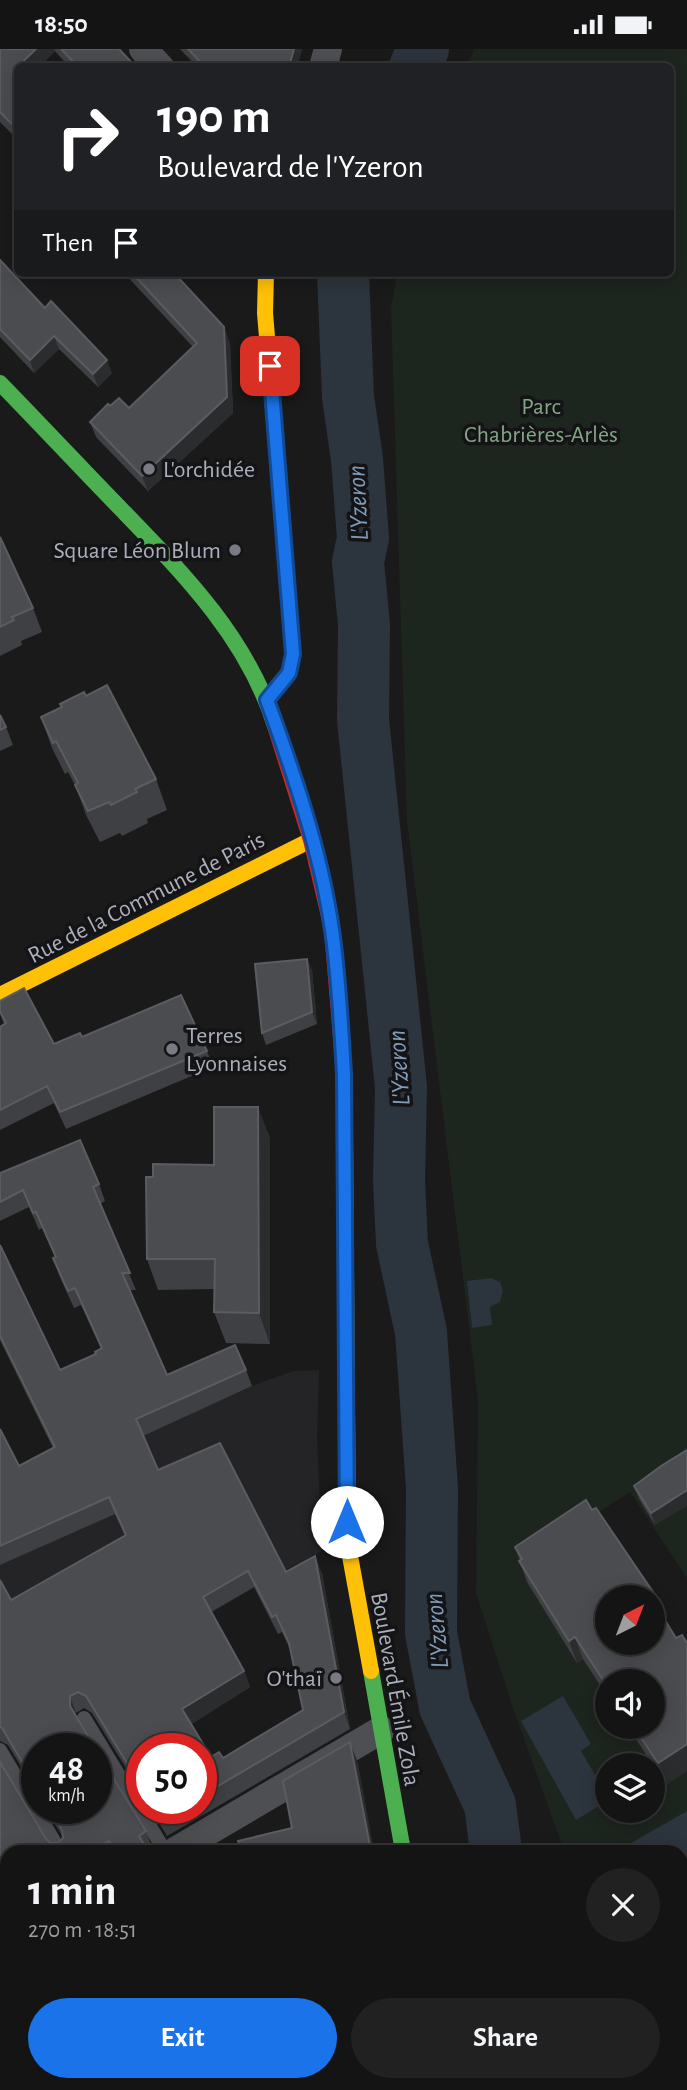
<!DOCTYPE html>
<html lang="en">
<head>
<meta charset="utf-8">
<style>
  :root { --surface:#141414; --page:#212122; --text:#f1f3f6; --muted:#9d9ea0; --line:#333334; --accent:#1a73e8 }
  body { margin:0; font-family:"Alegreya Sans",sans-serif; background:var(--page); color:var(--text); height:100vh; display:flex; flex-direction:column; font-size:26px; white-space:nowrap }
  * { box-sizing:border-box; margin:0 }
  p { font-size:23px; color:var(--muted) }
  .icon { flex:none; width:38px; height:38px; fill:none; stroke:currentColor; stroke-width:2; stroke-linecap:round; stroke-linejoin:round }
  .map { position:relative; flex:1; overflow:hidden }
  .sheet { position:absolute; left:0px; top:1796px; width:688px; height:247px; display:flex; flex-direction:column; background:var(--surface); border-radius:21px 21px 0 0; box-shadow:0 4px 18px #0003,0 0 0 2px var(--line) }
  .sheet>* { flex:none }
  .guide { position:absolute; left:14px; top:14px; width:660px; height:214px; border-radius:10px; box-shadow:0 4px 18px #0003,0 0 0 2px var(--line); background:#202124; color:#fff; overflow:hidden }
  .needle { width:46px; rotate:42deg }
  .tools { position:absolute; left:595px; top:1536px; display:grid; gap:14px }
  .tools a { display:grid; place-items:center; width:70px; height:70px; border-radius:50%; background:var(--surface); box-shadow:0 4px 18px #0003,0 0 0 2px var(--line); font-size:35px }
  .speed { position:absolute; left:21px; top:1684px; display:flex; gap:14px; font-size:35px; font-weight:700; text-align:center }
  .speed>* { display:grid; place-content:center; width:91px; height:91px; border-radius:50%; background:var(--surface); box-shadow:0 4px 18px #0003,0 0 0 2px var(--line); line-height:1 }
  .speed small { font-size:18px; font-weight:400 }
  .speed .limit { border:10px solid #d22; background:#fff; color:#111 }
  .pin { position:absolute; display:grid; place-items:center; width:60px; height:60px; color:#fff; margin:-30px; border-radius:14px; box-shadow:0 4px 10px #0006 }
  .me { position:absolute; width:77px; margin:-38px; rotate:0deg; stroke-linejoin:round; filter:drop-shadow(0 0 5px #0008) }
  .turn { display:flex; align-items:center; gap:24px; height:147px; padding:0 28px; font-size:32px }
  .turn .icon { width:91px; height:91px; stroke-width:2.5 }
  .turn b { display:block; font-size:49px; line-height:60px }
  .then { display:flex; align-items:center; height:66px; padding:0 28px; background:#0003; gap:14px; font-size:26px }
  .round { display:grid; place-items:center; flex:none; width:74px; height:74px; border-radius:37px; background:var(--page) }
  .headline { display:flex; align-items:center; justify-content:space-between; height:119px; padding:0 28px }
  h1 { font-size:42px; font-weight:700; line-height:52px }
  .primary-button { display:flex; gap:14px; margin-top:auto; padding:14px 28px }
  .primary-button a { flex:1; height:80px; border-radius:42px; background:var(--accent); color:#fff; font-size:28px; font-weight:700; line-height:80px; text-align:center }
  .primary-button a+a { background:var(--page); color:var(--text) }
  .status { display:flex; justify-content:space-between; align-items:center; height:49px; padding:0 35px; background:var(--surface); direction:ltr }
  .status svg { height:19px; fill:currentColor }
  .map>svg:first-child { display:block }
</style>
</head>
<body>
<div class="status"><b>18:50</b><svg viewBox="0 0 49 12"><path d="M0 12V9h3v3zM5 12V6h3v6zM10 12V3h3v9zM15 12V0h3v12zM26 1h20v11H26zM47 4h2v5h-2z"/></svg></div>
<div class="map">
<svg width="687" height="2041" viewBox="0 0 687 2041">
  <rect width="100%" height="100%" fill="#1a1a1a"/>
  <path fill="#242427" d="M319,1321l-2,69 5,112 -39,20 -283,166v-237l252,-114 41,-15z"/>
  <path fill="#1d251f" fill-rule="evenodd" d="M474,0h213v1529l-57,-86 -31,20 9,15 -1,116h46v-42l10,16 -4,3 28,38v288l-6,4v-99h-117l-51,-143 -37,-115 2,-193 -71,-579 -16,-513 6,-35h273v-206l-203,-1zM607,1633h46v45h-46zM607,1717h46v45h-46z"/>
  <g fill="#2c343d">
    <path d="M491,1229l9,4 3,9 -3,11 -10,5 2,18 -20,3 -5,-47z"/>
    <path d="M563,1647l28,48 -10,7 26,44v6l-31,19 -55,-99z"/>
    <path d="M687,1762v65l-6,4v-29h-64z"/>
  </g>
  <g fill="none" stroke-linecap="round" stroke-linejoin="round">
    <g stroke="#2c343d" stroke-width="52">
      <path d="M415,18l8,-18"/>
      <path d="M343,224l5,124 9,62 6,79 -5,24 6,63 -1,95 38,367 -2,93 3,64 19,88 11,156 -1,145 14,74 45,98 6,46"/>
    </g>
    <g stroke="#4e4f53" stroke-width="14">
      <path d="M84,1669l81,133"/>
      <path d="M0,1701l60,101"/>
    </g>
    <g stroke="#4e4f53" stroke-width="28">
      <path d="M143,0l17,18"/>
      <path d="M323,18l5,-18"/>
      <path d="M175,1802l206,-121"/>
      <path d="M0,1907l7,-4"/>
      <path d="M218,2041l55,-6"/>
    </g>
    <g stroke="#4caf50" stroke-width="16">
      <path d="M0,334c41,42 81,85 122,127 62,64 126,129 153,216"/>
      <path d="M267,651l22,-27 4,-19 -6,-78"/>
      <path d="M371,1622l32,180"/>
      <path d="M609,2041l9,-6"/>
    </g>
    <g stroke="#ffc107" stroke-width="16">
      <path d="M266,224l-1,40 22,263"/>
      <path d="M0,946l311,-155"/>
      <path d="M345,1087l3,409 23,126"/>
    </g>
    <g stroke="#c62828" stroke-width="16">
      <path d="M275,677l36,114 21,89 12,145 1,62"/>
      <path d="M681,1994l6,-4"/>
      <path d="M468,2035l8,6"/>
    </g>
  </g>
  <g fill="#3f4043" fill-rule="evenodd">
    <path d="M0,0h119l17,18h-67l-14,-16 -16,16h-21v73l-18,-18z"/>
    <path d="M180,0h122l-5,18h-100z"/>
    <path d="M0,212l45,47 67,65 -14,14 -39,-38 -25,24 -34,-36z"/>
    <path d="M124,224h118l-1,3 -66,-2 55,69 3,70 -85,78 -52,-54 -6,-15 20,-16 19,2 64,-61z"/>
    <path d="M0,488l33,71 9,24 -21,9 1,4 -22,11z"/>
    <path d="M86,647l70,83 11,31 -20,9 1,4 -26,13 -2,-3 -20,9 -14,-27 -10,-28 -8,-15 -3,2 -13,-26 -11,-31 20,-10 -1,-3z"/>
    <path d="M0,666l6,12 7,18 -13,6z"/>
    <path d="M307,910l5,12 5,53 -51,21 -4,-12z"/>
    <path d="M0,952l54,43 28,-7 125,14 6,16 -147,62 -12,-26 -54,27v-103l4,-3 -4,-10z"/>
    <path d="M270,1089v206l-44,-1 -12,-31 1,-23 -57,1 -11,-31 6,-82 61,-12z"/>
    <path d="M0,1124l99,11 6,17 -5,3 36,86h-7l38,85 79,-5 6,16 -109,50 15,34 128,102 36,1 28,156 -183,107 -17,-28h51v-60h-59v46l-50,-81 -8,-5 -8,5v3l-39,32v45l-29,-48 -8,-4v-161l11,20 114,-64 -10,-22 -115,51v-136l19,37 34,-18 -53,-108v-95l60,125 35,-16 6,-5 -20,-44 -7,3 -15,-33 -6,-17 2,-1 -13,-29 -3,2 -10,-23 -29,14zM254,1538l24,47 4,-2 8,17 13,61 -80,48 -12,-1 -20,-33 59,-37 -6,-16 -33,-59z"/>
    <path d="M687,1401l-32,75 -16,-26 -5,-13z"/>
    <path d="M592,1461l63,85 8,22 3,168 -38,-58h25l-46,-45v14l-24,-37 -6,4 -50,-81 -12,-35z"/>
    <path d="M0,1713l46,77 4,4h8l5,-5v-1l-18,-29h51l50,23 6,17 -5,3h1h-141v69l-3,2 -4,-6z"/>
    <path d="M7,1906v76l-6,3 6,1v46l-7,-2v-120z"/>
  </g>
  <g fill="#2b2c2d">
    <path d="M36,0h18l1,2 -16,16h-21z"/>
    <path d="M294,0h8l-5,18h-8z"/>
    <path d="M18,18v20l-6,-15z"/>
    <path d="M224,278l6,16 3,70 -85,78 -6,-15z"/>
    <path d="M54,287l5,13 -25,24 -4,-13z"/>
    <path d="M107,311l5,13 -14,14 -5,-13z"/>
    <path d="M307,910l5,12 5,53 -5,-12z"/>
    <path d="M258,1058l12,31v206l-11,-31z"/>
    <path d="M687,1441v16l-32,19 -4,-12z"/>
    <path d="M315,1507l7,17 28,156 -6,-17z"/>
    <path d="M655,1546l8,22 -10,-13v-6z"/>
    <path d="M575,1588l8,22 -6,4 -8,-22z"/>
    <path d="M244,1622l6,16 -61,39 -7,-17z"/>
    <path d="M70,1647l6,17v10l-6,-17z"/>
    <path d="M350,1693l8,21 16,88h-3z"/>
    <path d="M687,1695v27l-21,14 -8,-22z"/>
  </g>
  <g fill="#4b4c50" stroke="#5a5c61" stroke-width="2" fill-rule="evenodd">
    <path d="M0,0h36l-24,23 6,6v52l-18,-18z"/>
    <path d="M61,0h58l17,18h-58z"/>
    <path d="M188,0h106l-5,18h-84z"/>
    <path d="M0,211l45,48 6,-7 56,59 -14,14 -39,-38 -24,24 -30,-31z"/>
    <path d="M132,224h42l50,54 3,70 -85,79 -52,-54 18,-18 2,2 9,-8 10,10 68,-65z"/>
    <path d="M0,488l33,71 -21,9 2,3 -14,7z"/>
    <path d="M107,636l49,94 -21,10 2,3 -26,13 -2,-3 -21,9 -13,-26 3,-2 -22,-42 -3,2 -12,-26 21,-10 -2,-3 24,-12 2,4z"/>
    <path d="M0,666l6,12 -6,3z"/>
    <path d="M307,910l5,53 -50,21 -7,-69z"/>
    <path d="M24,939l30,56 26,-11 2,4 99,-42 26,56 -147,61 -13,-26 -47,24v-83l6,-4 -6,-12v-10z"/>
    <path d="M214,1058h44l1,206 -45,-1 1,-53h-68l-1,-82h7v-13l61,1z"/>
    <path d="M80,1091l19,44 -6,3 37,86h-8l45,102 68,-30 11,25 -110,49 22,51 62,-27 66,129 29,-16 29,156 -143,84v-48h-59v40l-56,-92 -8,-4 -8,4v10l25,42h-58v39l-35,-59 -2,-1v-147l11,20 115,-65 -17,-38 -109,49v-117l19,37 36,-19 -55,-111v-91l60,125 36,-16 -1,-2 7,-4 -27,-60 -7,3 -15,-33 3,-1 -20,-45 -3,1 -10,-23 -23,12v-29zM248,1522l24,46 4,-2 13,28 14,67 -80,48 -4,-6 -8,5 -29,-48 62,-38 -41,-74z"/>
    <path d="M687,1401v40l-36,23 -17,-27 27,-20z"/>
    <path d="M586,1451l6,10 4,-2 59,87 -3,3h-45v45h46v-42l23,37 6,-3 5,8v101l-29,19 -24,-36h19v-45h-46v4l-32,-49 -6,4 -50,-80 3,-2 -7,-12z"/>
    <path d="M350,1693l21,109h-130l-3,-10 54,-13 -9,-47z"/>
    <path d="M96,1701l50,81 -7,5 9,15h-32l-7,-10 -19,10h-83v49l-7,4v-142l46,77 4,4h8l5,-5 -1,-8 -13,-22h47z"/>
    <path d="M154,1759h27l-20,12z"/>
    <path d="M7,1906v39l-7,4v-39z"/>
    <path d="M0,1985l7,1v26l-7,-1z"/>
    <path d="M324,2035h42l5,6h-100z"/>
  </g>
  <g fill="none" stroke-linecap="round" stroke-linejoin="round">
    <g stroke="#114b97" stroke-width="18">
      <path id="route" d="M270,317l23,288 -4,19 -22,27c27,74 54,152 65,230 7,48 9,96 12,144l3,448"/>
    </g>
    <use href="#route" stroke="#1a73e8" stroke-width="12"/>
  </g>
  <g fill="#787b83" stroke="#141416" stroke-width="2.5">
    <circle cx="149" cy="420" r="7"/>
    <circle cx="235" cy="501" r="7"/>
    <circle cx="172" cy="1000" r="7"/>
    <circle cx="336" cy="1629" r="7"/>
  </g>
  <g text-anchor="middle" stroke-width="7" stroke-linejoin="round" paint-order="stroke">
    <g font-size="24" fill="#81a784" stroke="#141416">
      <text x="541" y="365">Parc<tspan x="541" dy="28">Chabrières-Arlès</tspan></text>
    </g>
    <g font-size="24" fill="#abafbb" stroke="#141416" text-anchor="start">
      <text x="163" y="428">L'orchidée</text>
      <text x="221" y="509" text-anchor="end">Square Léon Blum</text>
      <text x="186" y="994">Terres<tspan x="186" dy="28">Lyonnaises</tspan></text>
      <text x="322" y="1637" text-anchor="end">O'thaï</text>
    </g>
    <g font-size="24" fill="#abafbb" stroke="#141416">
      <text transform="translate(146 848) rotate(-27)" y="8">Rue de la Commune de Paris</text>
      <text transform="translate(396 1640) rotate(80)" y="8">Boulevard Émile Zola</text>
    </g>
    <g font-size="26" font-style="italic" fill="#809cb8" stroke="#141416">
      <text transform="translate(357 454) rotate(-93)" y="9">L'Yzeron</text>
      <text transform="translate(398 1019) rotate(-94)" y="9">L'Yzeron</text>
      <text transform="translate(436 1582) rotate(-95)" y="9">L'Yzeron</text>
    </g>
  </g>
</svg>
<div class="tools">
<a><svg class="needle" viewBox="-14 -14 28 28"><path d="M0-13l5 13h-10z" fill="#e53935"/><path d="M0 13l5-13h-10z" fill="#9d9ea0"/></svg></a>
<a><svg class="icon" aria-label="sound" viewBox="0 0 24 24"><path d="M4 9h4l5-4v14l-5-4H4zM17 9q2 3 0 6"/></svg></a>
<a><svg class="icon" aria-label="layers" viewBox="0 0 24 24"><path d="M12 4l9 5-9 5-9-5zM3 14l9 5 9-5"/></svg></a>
</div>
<div class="speed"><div>48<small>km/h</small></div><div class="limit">50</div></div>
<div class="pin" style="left:270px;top:317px;background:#d93025"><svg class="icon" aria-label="arrive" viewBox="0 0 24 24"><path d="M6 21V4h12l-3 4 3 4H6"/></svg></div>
<svg class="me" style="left:347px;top:1473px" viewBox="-20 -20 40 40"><circle r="19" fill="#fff"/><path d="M0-13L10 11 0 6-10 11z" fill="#1a73e8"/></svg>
<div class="guide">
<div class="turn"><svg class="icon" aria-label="right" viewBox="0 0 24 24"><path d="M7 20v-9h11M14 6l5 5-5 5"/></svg><div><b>190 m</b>Boulevard de l'Yzeron</div></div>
<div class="then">Then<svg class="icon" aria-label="arrive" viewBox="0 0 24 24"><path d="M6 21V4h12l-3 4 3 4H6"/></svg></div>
</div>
<section class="sheet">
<div class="headline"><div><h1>1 min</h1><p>270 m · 18:51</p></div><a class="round"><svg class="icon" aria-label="close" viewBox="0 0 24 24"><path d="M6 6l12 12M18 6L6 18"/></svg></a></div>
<div class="primary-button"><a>Exit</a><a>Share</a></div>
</section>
</div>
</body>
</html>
